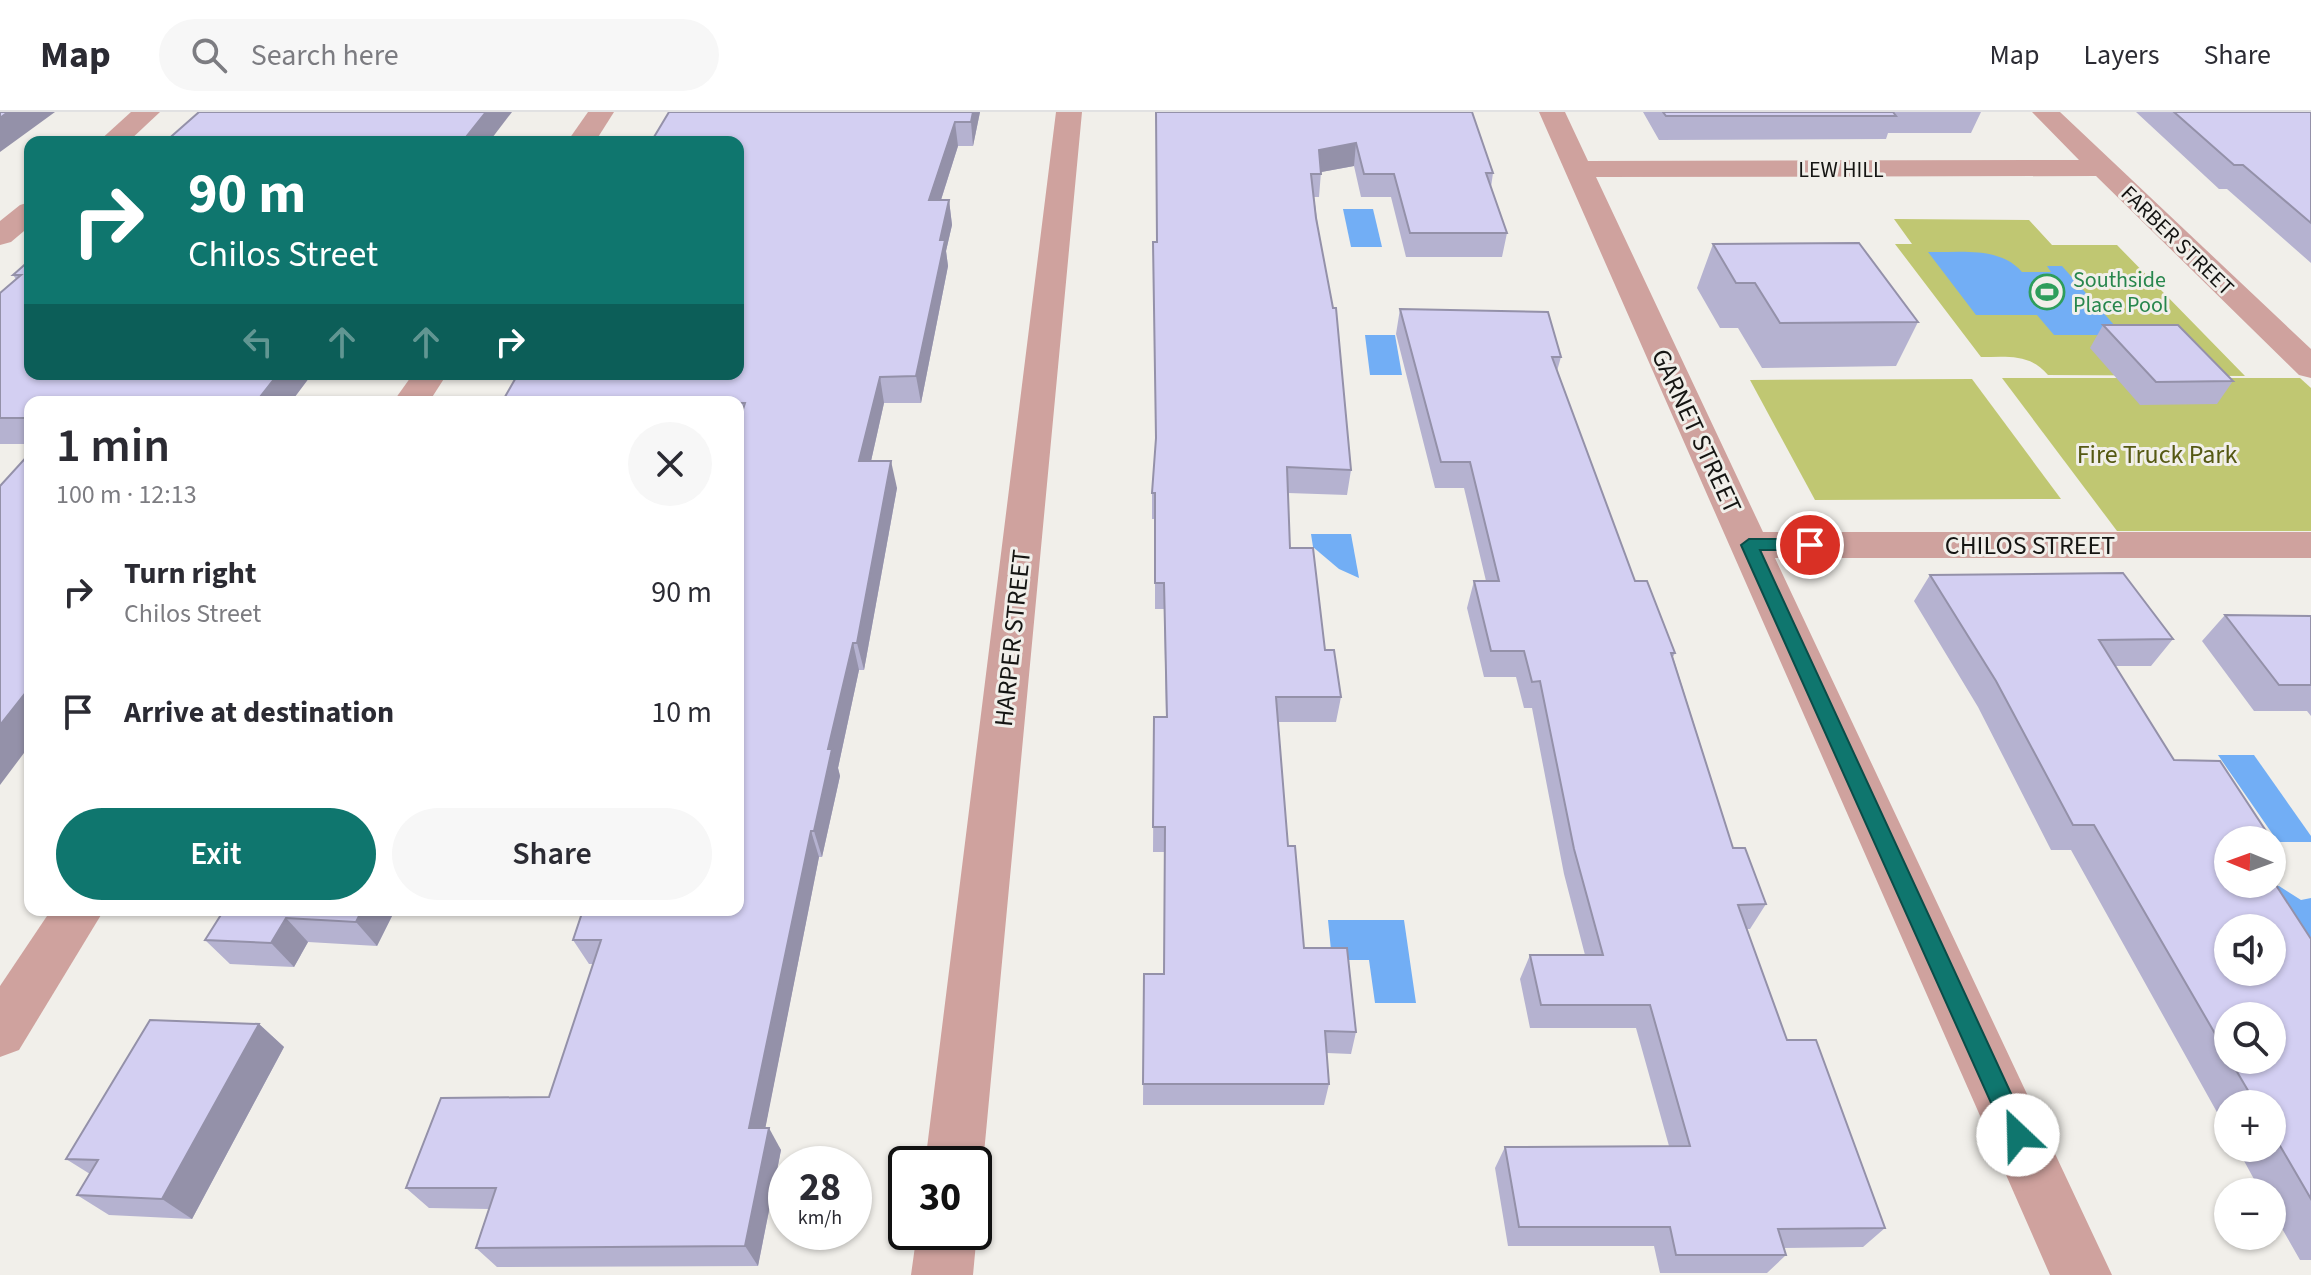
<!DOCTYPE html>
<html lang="en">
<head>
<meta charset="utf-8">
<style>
  :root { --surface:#fff; --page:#f7f7f7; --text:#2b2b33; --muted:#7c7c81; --line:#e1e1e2; --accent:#0f766e }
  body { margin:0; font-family:"Source Sans 3",sans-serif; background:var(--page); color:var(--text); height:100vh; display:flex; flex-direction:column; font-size:30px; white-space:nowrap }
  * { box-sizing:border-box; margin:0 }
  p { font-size:26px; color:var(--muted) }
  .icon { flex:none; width:44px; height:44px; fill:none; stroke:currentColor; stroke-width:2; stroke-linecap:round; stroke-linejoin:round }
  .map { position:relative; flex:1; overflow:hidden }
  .drawer { position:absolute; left:24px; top:284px; width:720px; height:520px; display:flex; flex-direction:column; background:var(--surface); border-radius:16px; box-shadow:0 2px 6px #0004 }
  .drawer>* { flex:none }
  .top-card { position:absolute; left:24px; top:24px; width:720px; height:244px; border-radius:16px; box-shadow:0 2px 6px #0004; background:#0f766e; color:#fff; overflow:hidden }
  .needle { width:52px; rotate:271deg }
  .tools { position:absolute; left:2214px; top:714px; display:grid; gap:16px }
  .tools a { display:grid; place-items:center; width:72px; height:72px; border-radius:50%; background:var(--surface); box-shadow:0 2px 6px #0004; font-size:40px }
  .speed { position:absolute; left:768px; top:1034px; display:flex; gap:16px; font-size:40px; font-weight:700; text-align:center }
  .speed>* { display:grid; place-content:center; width:104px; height:104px; border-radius:50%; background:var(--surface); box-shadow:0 2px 6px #0004; line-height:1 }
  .speed small { font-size:20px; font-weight:400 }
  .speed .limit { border:4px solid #111; border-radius:12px; background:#fff; color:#111 }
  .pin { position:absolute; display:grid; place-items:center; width:68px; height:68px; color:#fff; margin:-34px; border:4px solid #fff; border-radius:50%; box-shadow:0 2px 8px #0007 }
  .me { position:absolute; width:88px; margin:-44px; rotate:336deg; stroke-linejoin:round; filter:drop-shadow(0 0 6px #0008) }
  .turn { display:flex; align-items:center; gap:28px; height:168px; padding:0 32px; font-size:36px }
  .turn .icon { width:104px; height:104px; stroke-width:2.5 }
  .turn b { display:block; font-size:56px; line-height:68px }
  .lanes { display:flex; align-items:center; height:76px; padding:0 32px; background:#0003; justify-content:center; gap:40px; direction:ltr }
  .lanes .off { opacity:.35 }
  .round { display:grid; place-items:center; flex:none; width:84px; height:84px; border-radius:42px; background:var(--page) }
  .headline { display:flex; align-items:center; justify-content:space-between; height:136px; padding:0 32px }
  h1 { font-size:48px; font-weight:600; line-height:60px }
  .button { display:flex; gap:16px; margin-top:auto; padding:16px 32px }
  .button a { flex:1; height:92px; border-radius:48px; background:var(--accent); color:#fff; font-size:32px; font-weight:600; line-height:92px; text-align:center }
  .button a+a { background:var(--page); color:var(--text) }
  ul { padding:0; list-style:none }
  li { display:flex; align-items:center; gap:24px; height:120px; padding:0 32px }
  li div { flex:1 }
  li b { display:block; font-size:30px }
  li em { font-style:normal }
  header { display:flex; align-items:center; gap:48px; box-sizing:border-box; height:112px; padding:0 40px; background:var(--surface); border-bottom:2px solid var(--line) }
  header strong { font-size:38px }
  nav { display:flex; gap:44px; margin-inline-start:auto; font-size:28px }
  .search { width:560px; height:72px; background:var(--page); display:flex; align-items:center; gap:20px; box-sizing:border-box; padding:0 28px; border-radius:44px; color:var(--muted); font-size:30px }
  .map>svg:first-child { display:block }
</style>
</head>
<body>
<header>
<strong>Map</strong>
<div class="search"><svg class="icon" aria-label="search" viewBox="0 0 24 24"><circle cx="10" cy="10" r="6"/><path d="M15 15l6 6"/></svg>Search here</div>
<nav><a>Map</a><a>Layers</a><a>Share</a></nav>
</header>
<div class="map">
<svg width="2311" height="1163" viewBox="0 0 2311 1163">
  <rect width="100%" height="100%" fill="#f1efea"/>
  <g fill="#c0c772">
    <path d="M1894,107l135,1 23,25h65l128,131 -197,-1c-18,-22 -42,-18 -67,-18l-86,-113h17z"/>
    <path d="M2002,266h298l11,10v143h-194z"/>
    <path d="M1972,267l89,120 -246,1 -65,-120z"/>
  </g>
  <g fill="#72aef5">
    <path d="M1343,97h30l9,38h-31z"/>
    <path d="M1928,140c32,1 72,-6 94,20h29l-4,-6h15l61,69h-69l-17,-20h-61z"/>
    <path d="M1365,223h30l7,40h-32z"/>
    <path d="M1311,422h40l8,44 -20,-9 -26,-22z"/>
    <path d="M2218,643h36l57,81v6h-33z"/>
    <path d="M2266,773l13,1 22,14 10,-2v45z"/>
    <path d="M1328,808h76l12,83h-41l-6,-43h-37z"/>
  </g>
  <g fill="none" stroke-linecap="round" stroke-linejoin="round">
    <g fill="#cfa29e" fill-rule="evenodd">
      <path d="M131,0h29l-32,30h-30z"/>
      <path d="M588,0h26l-19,30h-28z"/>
      <path d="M1056,0h26l-99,1052 -9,21v-21h-49z"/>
      <path d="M1539,0h26l23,49 491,-1 -47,-48h28l251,237v29l-12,-3 -203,-199 -500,1 167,355h548v26h-536l337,717h-62z"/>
      <path d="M30,90v24l-19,16 -11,3v-24l20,-16z"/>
      <path d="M413,262h34l-18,28h-36z"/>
      <path d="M51,798h53l-85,140 -19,7v-71z"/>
      <path d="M974,1112l3,8 -4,43h-62l6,-43h57z"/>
    </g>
  </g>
  <g fill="#b5b2d0" fill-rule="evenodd">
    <path d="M669,0h311l-7,34h-15l-17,54h8l3,25 -6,26 2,15 -27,137h-37l-13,58 26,27 -33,182h-5l-21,98 2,8 -18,81h-3l-54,271 16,22 -23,116 -261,1 -21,-19 13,-39 -60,-1 -23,-20 143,-91 44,-133h-4l-16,-24 165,-30v-536z"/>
    <path d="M1156,0h316l21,61 -2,14 16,46 -5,24h-96l-15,-60h-30l-7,-31 -33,6 -2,25h-5l37,273 -4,25 -59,-2 2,55 51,149 -5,25h-58l10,124 16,102 52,84 -5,22 -24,-1 2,31 -5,21h-181l1,-131h20v-122h-11l1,-135h12l-2,-108h-9v-90h-3v-26l4,-51z"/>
    <path d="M1643,0h338l-10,21h-83l-2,6 -227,1z"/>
    <path d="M2136,0h175v151l-84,-74h-8z"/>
    <path d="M1713,132l205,78 -22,44 -134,2 -24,-40h-18l-23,-40z"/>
    <path d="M30,148l282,114 -21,28h-261v42h-30v-151l16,-14 -3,-4z"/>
    <path d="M1400,197l161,48 -4,14 78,210 40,72 -2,4 60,191 33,56 -16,25h-4l41,111 98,188 -22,19 -79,1 2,7 -19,18h-107l-6,-27h-146l-13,-78 10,-21 164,-1 -33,-118h-106l-10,-49 10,-24h55l-21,-81 -32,-166h-8l-8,-31h-32l-17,-69 7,-27h12l-22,-93h-29l-39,-154z"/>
    <path d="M2103,213l130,56 -16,23 -77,1 -50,-57z"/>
    <path d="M1930,463l243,64 -22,27h-36l59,94 92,71 -10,9h-28l83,99v321h-11l-28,-49v-19h-11l-24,-44h35v-44h-44v28l-157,-282h-20l-73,-143 -64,-106zM2228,904l44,44h-44z"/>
    <path d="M2225,503l86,1v100l-4,-5h-53l-52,-70z"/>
    <path d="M224,798h171l-18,36 -69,-4 -14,25 -64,-3 -25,-24z"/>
    <path d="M259,912l25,23 -92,172 -83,-4 -32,-20 13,-21 -24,-15z"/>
  </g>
  <g fill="#9491a9">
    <path d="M8,0h47l-55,40v-34z"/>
    <path d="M486,0h26l-23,30h-27z"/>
    <path d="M973,0h7l-7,34 -2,-24z"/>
    <path d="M955,10l3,24 -25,79 -4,-25z"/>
    <path d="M1356,31l-2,23 -38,7 3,-23z"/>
    <path d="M949,88l3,25 -6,26 2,15 -27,137 -5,-27 24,-136z"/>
    <path d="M278,262h34l-21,28h-35z"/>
    <path d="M880,265l4,26 -19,85 -6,-27z"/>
    <path d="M891,349l6,27 -33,182 -7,-27z"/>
    <path d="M853,531l6,27 -21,98 2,8 -18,81 -8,-26 14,-82z"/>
    <path d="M30,575v58l-30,40v-60z"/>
    <path d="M811,719l8,26 -58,293 -12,-22z"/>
    <path d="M362,798h33l-18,36 -21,-24z"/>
    <path d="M286,806l22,24 -14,25 -23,-24z"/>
    <path d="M259,912l25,23 -92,172 -30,-20z"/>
    <path d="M769,1016l12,22 -23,116 -13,-20z"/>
  </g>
  <g fill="#d3cff2" stroke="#9491a9" stroke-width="2" fill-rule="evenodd">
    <path d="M0,0h8l-8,6z"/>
    <path d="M199,0h287l-24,30h-297z"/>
    <path d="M669,0h304l-2,10h-16l-26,78h20l-9,40h5l-29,136 -36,1 -21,84h32l-34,182h-4l-25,106h4l-18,82h-3l-62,297h20l-24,118 -269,2 20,-60h-90l35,-90 108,-1 52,-157h-28l10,-30h155v-485l7,-22 -243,-1 16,-28h220v-232h-87z"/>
    <path d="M1156,0h316l21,61h-7l21,60h-97l-16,-59h-30l-8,-31 -37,7 2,24h-10l5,44 17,90h3l15,162 -64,-3 3,81h23l12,102h9l7,47h-65l12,149h7l9,102h43l9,84 -31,-1 4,53h-186l1,-110h20l1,-147h-12l1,-110h13l-3,-134h-9v-90h-3l4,-55 -3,-196h4z"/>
    <path d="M1663,0h230l3,4h-230z"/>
    <path d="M2174,0h137v111l-68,-58h-9z"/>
    <path d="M1859,131l59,79 -138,1 -25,-40h-19l-23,-39z"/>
    <path d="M30,148v114h248l-22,28h-226v16h-30v-125l21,-18h-8z"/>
    <path d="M1400,197l148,3 13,45h-9l83,224h12l28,72h-4l62,195h12l21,56 -28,1 49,135h29l69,188 -107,1 8,26h-110l-6,-28h-151l-14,-80 185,-1 -40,-141h-109l-11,-50h73l-29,-106 -34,-168 -8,1 -8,-31h-33l-17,-70h25l-29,-119h-29z"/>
    <path d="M2103,213h75l55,56 -77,1z"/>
    <path d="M30,341v234l-30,38v-239z"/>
    <path d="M2123,461l50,66 -74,1 75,120 46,1 46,70 -25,-1 6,10h-19v44h44v-5l39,60v260l-39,-67v-28h-16l-26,-44h42v-44h-44v40l-134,-231h-21l-77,-144 -66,-106zM2228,816h44v44h-44z"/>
    <path d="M2225,503l86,1v69h-32z"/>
    <path d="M224,798h138l-6,12 -70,-4 -15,25 -66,-3z"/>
    <path d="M150,908l109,4 -97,175 -85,-4 21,-35 -32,-1z"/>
  </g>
  <path fill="#0f766e" stroke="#0a4d48" stroke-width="2" d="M1749,427h61l8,6 -8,5h-50l266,576 4,9 -4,8 -8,3 -9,-3 -268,-598z"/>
  <defs>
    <g id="stadium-ring" transform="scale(1.8)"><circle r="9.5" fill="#f1efea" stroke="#2e9e5b" stroke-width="1.5"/><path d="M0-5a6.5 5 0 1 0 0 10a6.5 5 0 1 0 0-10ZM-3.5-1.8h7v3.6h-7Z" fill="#2e9e5b"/></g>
  </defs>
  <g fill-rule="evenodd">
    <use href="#stadium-ring" x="2047" y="180"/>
  </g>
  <g text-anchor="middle" stroke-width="6" stroke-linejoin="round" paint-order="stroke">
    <g font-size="22" fill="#151513" stroke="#f1efea">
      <text x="1841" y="65">LEW HILL</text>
      <text transform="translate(2178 128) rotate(44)" y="8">FARBER STREET</text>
    </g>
    <g font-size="22" fill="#27864d" stroke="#f1efea" text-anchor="start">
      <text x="2073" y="175">Southside<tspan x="2073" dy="25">Place Pool</tspan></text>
    </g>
    <g font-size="26" fill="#151513" stroke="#f1efea">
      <text transform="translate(1697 319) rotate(65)" y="9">GARNET STREET</text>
      <text x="2030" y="442">CHILOS STREET</text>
      <text transform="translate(1012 526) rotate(-84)" y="9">HARPER STREET</text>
    </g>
    <g font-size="26" fill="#555913" stroke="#f1efea">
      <text x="2157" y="351">Fire Truck Park</text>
    </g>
  </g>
</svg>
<div class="tools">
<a><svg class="needle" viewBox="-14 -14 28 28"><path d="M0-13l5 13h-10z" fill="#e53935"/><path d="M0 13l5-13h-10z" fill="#7c7c81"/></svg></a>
<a><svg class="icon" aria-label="sound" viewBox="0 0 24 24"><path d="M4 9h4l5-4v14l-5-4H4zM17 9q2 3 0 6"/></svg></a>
<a><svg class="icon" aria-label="search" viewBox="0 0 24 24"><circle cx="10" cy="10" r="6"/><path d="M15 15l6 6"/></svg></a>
<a>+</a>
<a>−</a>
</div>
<div class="speed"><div>28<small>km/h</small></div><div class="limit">30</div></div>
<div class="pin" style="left:1810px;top:433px;background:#d93025"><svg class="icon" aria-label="arrive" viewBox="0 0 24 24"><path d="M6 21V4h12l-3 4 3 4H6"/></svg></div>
<svg class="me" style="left:2018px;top:1023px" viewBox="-20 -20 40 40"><circle r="19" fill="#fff"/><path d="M0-13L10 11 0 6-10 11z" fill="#0f766e"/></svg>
<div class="top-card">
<div class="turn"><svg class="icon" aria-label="right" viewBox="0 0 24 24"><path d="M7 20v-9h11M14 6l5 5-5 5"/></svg><div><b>90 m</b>Chilos Street</div></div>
<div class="lanes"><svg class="icon off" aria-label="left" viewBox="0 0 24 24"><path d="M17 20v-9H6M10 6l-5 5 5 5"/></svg><svg class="icon off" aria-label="ahead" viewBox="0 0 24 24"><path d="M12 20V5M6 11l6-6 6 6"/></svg><svg class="icon off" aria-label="ahead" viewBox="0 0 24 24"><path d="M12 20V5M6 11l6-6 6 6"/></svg><svg class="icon" aria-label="right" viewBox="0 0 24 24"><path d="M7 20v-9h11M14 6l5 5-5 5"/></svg></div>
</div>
<section class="drawer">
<div class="headline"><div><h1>1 min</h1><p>100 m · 12:13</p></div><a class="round"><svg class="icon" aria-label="close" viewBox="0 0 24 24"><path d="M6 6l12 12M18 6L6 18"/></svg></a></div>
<ul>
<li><svg class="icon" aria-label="right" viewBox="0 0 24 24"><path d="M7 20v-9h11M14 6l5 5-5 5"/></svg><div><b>Turn right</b><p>Chilos Street</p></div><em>90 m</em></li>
<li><svg class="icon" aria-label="arrive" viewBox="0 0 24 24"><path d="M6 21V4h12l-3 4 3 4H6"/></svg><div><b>Arrive at destination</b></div><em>10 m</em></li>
</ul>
<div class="button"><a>Exit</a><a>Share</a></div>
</section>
</div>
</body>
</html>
